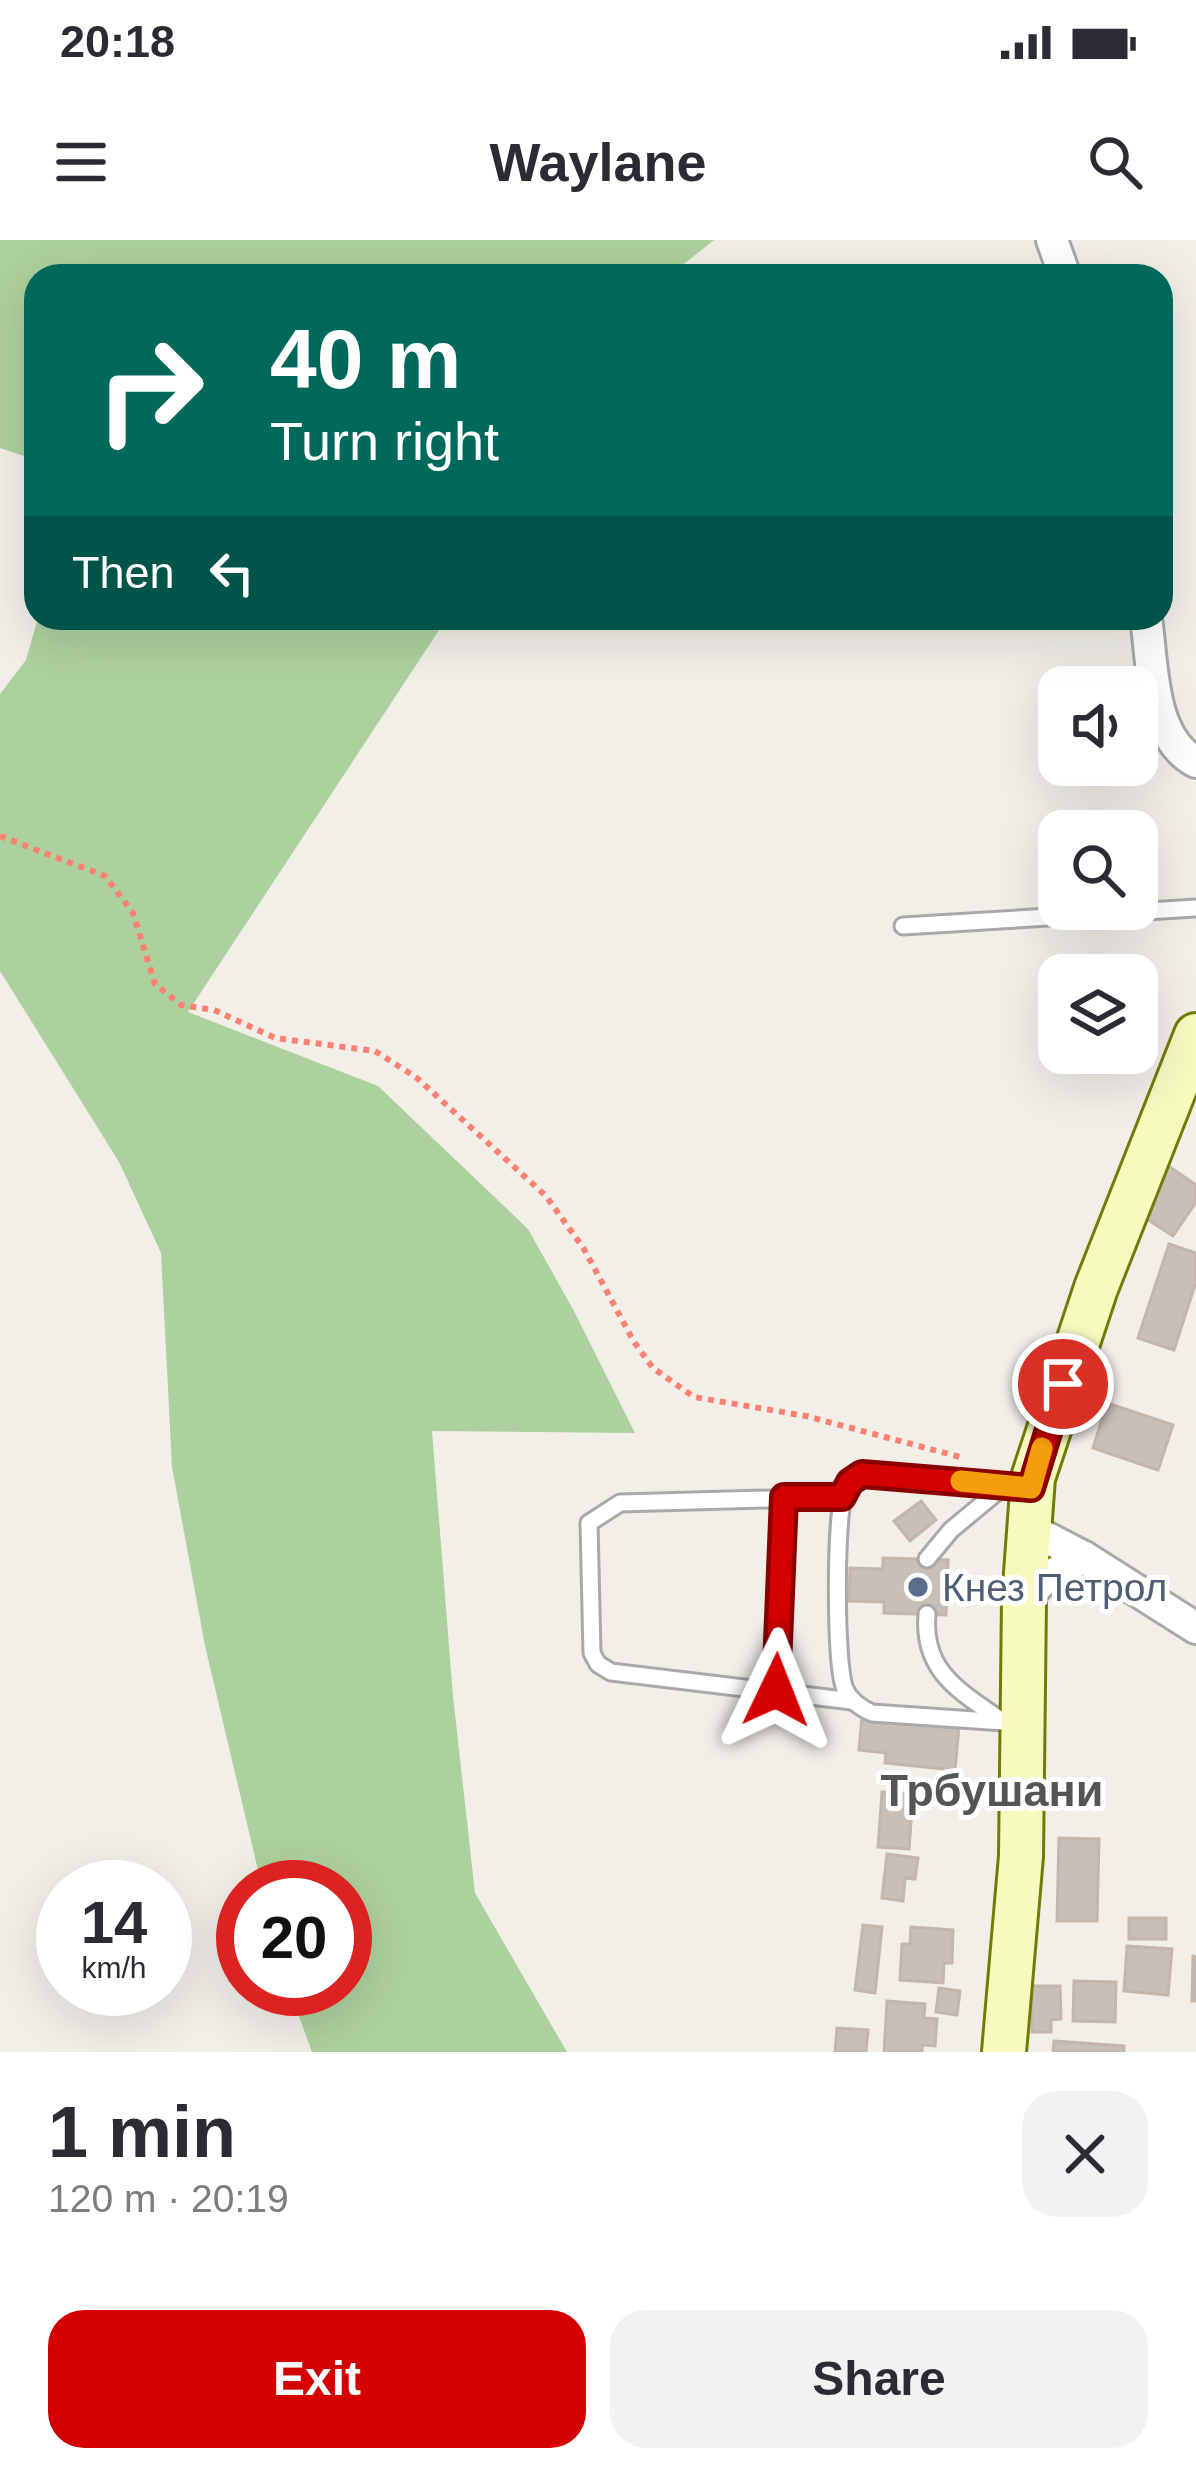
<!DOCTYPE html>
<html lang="en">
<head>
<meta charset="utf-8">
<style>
  :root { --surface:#fff; --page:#f2f2f3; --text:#2b2b33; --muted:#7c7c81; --accent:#d40000 }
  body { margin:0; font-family:Arial,sans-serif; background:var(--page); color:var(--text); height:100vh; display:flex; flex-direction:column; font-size:45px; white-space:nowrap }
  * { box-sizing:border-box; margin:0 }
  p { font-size:39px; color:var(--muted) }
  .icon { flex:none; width:66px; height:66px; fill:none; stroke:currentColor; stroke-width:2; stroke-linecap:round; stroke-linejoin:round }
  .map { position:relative; height:1812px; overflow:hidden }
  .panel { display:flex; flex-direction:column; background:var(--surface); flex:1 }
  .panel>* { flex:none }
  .top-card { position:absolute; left:24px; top:24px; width:1149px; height:366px; border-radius:36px; box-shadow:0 12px 48px #0002; background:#00695c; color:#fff; overflow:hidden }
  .tools { position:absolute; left:1038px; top:426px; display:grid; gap:24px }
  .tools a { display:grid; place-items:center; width:120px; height:120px; border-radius:24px; background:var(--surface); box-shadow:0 12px 48px #0002; font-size:60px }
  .speed { position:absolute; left:36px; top:1620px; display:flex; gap:24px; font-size:60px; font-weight:700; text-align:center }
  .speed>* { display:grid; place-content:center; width:156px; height:156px; border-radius:50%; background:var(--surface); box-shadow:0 12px 48px #0002; line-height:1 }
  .speed small { font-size:30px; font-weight:400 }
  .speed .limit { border:18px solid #d22; background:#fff; color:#111 }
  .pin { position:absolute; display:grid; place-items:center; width:102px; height:102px; color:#fff; margin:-51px; border:6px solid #fff; border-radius:50%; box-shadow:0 3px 12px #0007 }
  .me { position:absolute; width:132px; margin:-66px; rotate:2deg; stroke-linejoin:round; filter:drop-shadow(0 0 9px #0008) }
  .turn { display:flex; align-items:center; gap:42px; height:252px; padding:0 48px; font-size:54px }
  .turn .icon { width:156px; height:156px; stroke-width:2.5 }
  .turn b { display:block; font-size:84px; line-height:102px }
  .then { display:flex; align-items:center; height:114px; padding:0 48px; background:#0003; gap:24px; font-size:45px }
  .round { display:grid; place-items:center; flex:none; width:126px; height:126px; border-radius:36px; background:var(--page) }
  .head { display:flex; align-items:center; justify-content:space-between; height:204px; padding:0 48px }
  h1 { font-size:72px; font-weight:700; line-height:90px }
  .primary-button { display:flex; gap:24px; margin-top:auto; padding:24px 48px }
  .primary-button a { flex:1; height:138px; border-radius:36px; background:var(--accent); color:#fff; font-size:48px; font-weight:700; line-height:138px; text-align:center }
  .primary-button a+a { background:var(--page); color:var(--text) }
  .status { display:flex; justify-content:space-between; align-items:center; height:84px; padding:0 60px; background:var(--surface); direction:ltr }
  .status svg { height:33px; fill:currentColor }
  header { display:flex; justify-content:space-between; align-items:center; height:156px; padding:0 48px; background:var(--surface); font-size:54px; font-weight:700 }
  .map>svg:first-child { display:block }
</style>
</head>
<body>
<div class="status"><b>20:18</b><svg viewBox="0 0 49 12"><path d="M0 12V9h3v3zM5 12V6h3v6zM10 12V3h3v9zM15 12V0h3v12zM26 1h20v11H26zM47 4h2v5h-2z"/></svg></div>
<header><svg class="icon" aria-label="menu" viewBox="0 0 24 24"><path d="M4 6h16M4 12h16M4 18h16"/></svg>Waylane<svg class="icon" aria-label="search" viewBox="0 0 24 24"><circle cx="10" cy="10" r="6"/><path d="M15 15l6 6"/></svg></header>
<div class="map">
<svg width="1196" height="1812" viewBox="0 0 1196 1812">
  <rect width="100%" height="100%" fill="#f2efe9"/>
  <g fill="#add19e">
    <path d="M0,0h714l-45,36h-633v184l-36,-12z"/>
    <path d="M38,378h409l-259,394 190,74 150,143 46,82 61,122 -203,-2 21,265 22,197 92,159h-255l-23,-63h56v-102h-83l-57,-241 -33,-179 -11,-214 -42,-91 -119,-191v-277l26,-34z"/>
  </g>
  <g fill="#c7bfb8" stroke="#c4b6ab" stroke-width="3">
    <path d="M1167,925l29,20v17l-23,34 -29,-19 11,-16 -9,-6z"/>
    <path d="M1169,1004l27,9v29l-22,68 -36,-12z"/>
    <path d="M1107,1163l66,22 -15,45 -65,-22z"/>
    <path d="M921,1261l15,19 -26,21 -16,-20z"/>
    <path d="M883,1318l65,2 -2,55 -62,-2v-11l-35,-1 1,-33 33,1z"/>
    <path d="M862,1476l97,10 -4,44 -70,-7 1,-10 -27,-3z"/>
    <path d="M882,1552l31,2 -4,55 -31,-2z"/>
    <path d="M1059,1598l40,1 -2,82h-40z"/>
    <path d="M887,1614l31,4 -3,21 -10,-1 -2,23 -21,-3z"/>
    <rect x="1129" y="1678" width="37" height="21"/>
    <path d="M863,1685l19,2 -7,66 -20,-3z"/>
    <path d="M911,1687l42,3 -1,33h-8l-1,20 -43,-3 2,-36h8z"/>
    <path d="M1127,1706l45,3 -4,46 -44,-4z"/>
    <path d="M1193,1716l3,1v44h-4z"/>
    <path d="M1074,1741l42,1 -1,40 -42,-1z"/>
    <path d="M1032,1746h28l1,33 -10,1v12h-19z"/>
    <path d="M939,1748l21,3 -3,24 -21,-3z"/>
    <path d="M887,1761l38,3 -1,14 13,1 -2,27 -13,-1v7h-38z"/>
    <path d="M837,1788l31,2 -2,22h-31z"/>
    <path d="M1054,1801l70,5v6h-71z"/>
  </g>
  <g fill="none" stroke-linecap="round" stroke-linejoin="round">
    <g stroke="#a9a9a9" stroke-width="21">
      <g id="service">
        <path d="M903,686l293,-18"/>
        <path d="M842,1257l-222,6 -31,20 3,130 6,11 13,8 241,29"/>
        <path d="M927,1319l24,-29 53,-44"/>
        <path d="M927,1374c-5,58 33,77 75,107"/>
        <path d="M776,1450l8,-193"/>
        <path d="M1019,1483l-147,-10c-11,-5 -22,-12 -27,-24 -10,-23 -10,-171 -1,-195 4,-11 10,-15 18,-20l167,13"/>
      </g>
    </g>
    <g stroke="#a9a9a9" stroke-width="36">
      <g id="minor">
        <path d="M1052,0l13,36"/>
        <path d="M1146,378c7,46 4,120 50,144"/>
        <path d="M1028,1288l56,29 112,71"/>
        <path d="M1024,1360l20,-21 40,-22"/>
      </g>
    </g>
    <g stroke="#707d05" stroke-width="48">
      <path id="secondary" d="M1004,1812l17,-196 3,-256 9,-122 63,-190 100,-253"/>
    </g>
    <path stroke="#fa8072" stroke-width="6" stroke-dasharray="6 6" stroke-linecap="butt" d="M0,596l105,40 28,37 22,71 26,21 33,5 61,28 100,13 42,27 129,118 38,53 50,93 19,26 41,29 112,19 154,41"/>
    <use href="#service" stroke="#fff" stroke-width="15"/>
    <use href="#minor" stroke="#fff" stroke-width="30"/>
    <use href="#secondary" stroke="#f7fabf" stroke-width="42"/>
  </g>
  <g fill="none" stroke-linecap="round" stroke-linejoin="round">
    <g stroke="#8a0000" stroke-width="30">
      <path id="route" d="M776,1450l8,-193h58l8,-15 12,-8 169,14 32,-104"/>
    </g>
    <use href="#route" stroke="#d40000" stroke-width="21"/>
    <path stroke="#f59e0b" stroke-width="21" d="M961,1241l70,7 11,-40"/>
  </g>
  <circle fill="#5c6f8a" stroke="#fff" stroke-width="4.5" cx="918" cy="1347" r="12"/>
  <g text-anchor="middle" stroke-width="10" stroke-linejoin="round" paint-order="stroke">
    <g font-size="39" fill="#4e5e75" stroke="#fff" text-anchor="start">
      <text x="942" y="1361">Кнез Петрол</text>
    </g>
    <g font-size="45" font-weight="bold" fill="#555" stroke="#fff">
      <text x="992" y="1566">Трбушани</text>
    </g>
  </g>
</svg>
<div class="tools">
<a><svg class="icon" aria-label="sound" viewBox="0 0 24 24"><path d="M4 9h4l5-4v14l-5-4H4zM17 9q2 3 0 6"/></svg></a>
<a><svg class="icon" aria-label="search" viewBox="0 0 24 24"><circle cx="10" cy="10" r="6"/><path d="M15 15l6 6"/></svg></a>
<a><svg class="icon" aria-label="layers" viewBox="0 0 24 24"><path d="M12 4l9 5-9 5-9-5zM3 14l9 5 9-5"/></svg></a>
</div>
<div class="speed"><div>14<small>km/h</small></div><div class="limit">20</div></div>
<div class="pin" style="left:1063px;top:1144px;background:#d93025"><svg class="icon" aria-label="arrive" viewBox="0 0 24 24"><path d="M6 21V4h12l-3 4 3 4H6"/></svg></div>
<svg class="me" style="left:776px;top:1450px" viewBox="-20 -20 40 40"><path d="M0-17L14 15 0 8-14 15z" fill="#d40000" stroke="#fff" stroke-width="4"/></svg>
<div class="top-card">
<div class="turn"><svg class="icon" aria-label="right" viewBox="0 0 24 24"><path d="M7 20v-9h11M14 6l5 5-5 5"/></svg><div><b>40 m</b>Turn right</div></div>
<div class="then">Then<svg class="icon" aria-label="left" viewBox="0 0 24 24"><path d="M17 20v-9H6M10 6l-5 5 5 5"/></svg></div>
</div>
</div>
<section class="panel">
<div class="head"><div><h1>1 min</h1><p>120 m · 20:19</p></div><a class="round"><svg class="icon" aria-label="close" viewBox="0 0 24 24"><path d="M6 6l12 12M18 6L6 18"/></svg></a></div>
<div class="primary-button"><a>Exit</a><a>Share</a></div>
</section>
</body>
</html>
